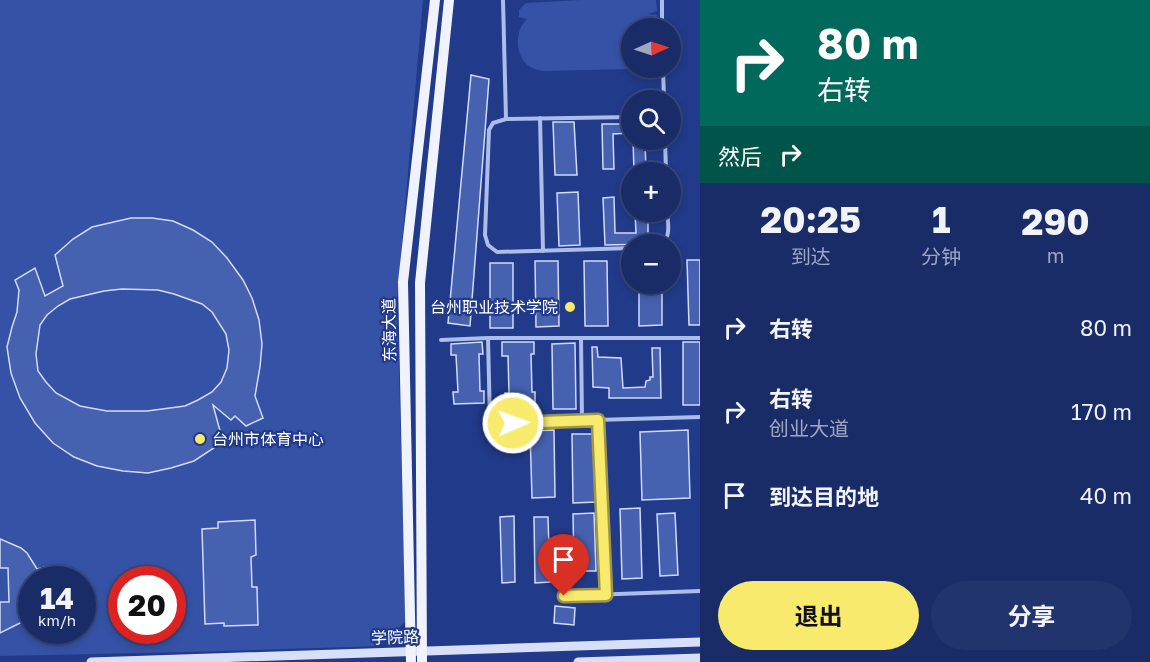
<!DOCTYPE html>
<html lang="zh">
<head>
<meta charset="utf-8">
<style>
  :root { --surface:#192c67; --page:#22346d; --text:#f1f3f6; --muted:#9fa7c0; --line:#37487b; --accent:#f7ea6d }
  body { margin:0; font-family:"Golos Text","Noto Sans SC",sans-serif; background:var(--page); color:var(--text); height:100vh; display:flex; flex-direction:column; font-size:22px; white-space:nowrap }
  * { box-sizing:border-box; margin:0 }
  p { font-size:20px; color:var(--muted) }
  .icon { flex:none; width:33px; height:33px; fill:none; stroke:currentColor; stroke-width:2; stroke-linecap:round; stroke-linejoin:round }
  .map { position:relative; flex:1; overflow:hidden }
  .panel { display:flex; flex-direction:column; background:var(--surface); width:450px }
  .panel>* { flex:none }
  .hud { background:#00695c; color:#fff; overflow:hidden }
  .needle { width:39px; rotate:87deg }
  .buttons { position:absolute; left:621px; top:18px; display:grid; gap:12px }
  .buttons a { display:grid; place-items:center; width:60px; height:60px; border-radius:50%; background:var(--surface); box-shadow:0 3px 9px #0003,0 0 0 2px var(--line); font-size:30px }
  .speed { position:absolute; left:18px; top:566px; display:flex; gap:12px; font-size:30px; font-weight:700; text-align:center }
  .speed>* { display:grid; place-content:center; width:78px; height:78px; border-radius:50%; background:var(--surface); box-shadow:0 3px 9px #0003,0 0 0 2px var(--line); line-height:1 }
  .speed small { font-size:15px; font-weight:400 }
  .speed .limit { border:9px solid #d22; background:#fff; color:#111 }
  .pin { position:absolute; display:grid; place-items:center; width:51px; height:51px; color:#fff; margin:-62px -26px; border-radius:50% 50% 50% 0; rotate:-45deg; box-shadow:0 0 6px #0007 }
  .pin .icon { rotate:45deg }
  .me { position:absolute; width:66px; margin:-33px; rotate:88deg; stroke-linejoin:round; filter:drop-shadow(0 0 4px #0008) }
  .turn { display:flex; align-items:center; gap:21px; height:126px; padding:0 18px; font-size:27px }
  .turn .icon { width:78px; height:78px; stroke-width:2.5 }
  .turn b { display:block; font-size:42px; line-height:51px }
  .then { display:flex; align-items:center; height:57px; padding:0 18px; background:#0003; gap:12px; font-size:22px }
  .eta { display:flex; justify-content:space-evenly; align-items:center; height:102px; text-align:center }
  .eta b { font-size:36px; font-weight:700; line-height:42px }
  .primary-button { display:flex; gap:12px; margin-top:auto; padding:12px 18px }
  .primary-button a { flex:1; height:69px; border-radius:36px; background:var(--accent); color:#111; font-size:24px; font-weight:700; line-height:69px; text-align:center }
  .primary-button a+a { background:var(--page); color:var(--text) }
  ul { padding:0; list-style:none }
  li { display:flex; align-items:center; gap:18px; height:84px; padding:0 18px }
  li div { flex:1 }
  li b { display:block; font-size:22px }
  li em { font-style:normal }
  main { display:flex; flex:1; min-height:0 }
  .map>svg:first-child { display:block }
</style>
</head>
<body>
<main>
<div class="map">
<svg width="700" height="662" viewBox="0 0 700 662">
  <rect width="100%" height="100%" fill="#213a89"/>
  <g fill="#3552a6" fill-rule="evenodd">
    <path d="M0,0h423l-26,300 9,321 -26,25 -190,6 -190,4zM32,579h50v51h-50zM122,579h50v51h-50z"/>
    <path d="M581,0h75l1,11 -9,3 9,1 2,13h-27v40h6l-5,1 -90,2c-5,-1 -10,-2 -14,-5 -14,-10 -15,-35 -2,-47l-8,-2v-7l7,-7z"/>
  </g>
  <g fill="#4661af" stroke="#d1dbf8" stroke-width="1.5" fill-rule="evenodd">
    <path d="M471,75l18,4 -19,247 -22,-3z"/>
    <path d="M553,122h21l3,53h-22z"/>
    <path d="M602,124h30v9l-19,1 1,35h-11z"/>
    <path d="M633,140h12l1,32h-12z"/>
    <path d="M578,192l2,53 -21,1 -2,-53z"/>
    <path d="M614,197l1,36h21l-1,-21h13v32l-43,1 -2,-47z"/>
    <path d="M131,218h21l21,3 20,9 19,12 15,16 16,22 9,18 7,22 3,24 -2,23 -5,29 8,22 -17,8 -11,-10 -4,4 -18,-15 10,37 -29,19 -23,7 -23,5 -25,-2 -26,-5 -23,-9 -21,-14 -18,-20 -15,-25 -9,-25 -4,-26 5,-20 5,-15 2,-22 -4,-10 20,-12 10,28 18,-10 -8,-31 18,-16 19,-12zM122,289l36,1 16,4 28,10 10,8 14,22 3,16 -2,18 -6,14 -9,10 -14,8 -13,6 -38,5h-40l-27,-5 -24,-13 -10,-11 -8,-11 -2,-17 4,-29 7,-10 11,-9 12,-7 34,-8z"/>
    <path d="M687,260h13v65h-11z"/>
    <path d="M535,261h23l1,65 -23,1z"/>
    <path d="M584,261h23l1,65h-23z"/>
    <rect x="490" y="263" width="23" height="65"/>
    <path d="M639,284h23v41l-23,1z"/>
    <path d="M482,342l1,12h-4l1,37h4v12l-30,1 -1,-12h5l-2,-37h-5v-11z"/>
    <path d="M502,342h32v12h-3l1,38h3v12h-30v-11h4l-1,-37h-6z"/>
    <rect x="683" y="342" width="17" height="63"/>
    <path d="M575,343l1,66h-23l-1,-65z"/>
    <path d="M592,347h5l1,10 23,1 2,30 22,-1 1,-6 4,-1v-3h3l-1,-29h8l1,50h-52v-10l-16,-1z"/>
    <path d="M554,430l1,67 -23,1 -2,-67z"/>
    <path d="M688,430l2,68 -48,2 -2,-68z"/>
    <path d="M572,434h23l2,68 -24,1z"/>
    <path d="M640,508l2,70 -20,1 -2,-70z"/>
    <path d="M594,513l2,58h-22l-1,-57z"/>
    <path d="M675,513l3,62 -18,1 -3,-62z"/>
    <path d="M514,516l1,66 -13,1 -2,-66z"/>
    <path d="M534,517h14l2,65 -15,1z"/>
    <path d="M255,520l1,35 -5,2 1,30h5l1,38 -34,1v-3l-19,1 -3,-95 16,-1v-6z"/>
    <path d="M0,539l21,9 6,5 10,16 12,-3 3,13h-20v34l-10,9 -22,11v-31h9l-1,-34h-8z"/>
    <path d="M555,606l20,2 -1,17 -20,-2z"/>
  </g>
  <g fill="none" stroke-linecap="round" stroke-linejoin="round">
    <g stroke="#acbdea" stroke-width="4">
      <path d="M503,0l3,119"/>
      <path d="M662,0v28"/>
      <path d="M663,68l1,32"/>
      <path d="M632,117l-126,2 -13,4 -4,7 -4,105 3,10 9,7 135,-4"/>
      <path d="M540,118l3,133"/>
      <path d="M665,140l1,32"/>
      <path d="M662,244c9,-7 6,-22 5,-32"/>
      <path d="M488,338l2,85 210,-6"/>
      <path d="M581,339l1,81"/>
      <path d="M441,340l47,-2h212"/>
      <path d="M598,420l8,175"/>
      <path d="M564,596l136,-5"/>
    </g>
    <g stroke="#d8dff8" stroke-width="9">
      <path d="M91,662l609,-20"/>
      <path d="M578,662l122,-4"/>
    </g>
    <g stroke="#f0f3fe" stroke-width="10">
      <path d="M411,662l-8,-380 32,-282"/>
      <path d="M422,662l-2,-379 29,-283"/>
    </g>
  </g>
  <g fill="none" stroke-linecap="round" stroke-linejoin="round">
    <g stroke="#a19847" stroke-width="15">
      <path id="route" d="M513,423l85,-3 8,175 -42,1"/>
    </g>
    <use href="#route" stroke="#f7ea6d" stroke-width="10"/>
  </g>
  <g fill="#f7ea6d" stroke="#213a89" stroke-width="2">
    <circle cx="570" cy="307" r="6"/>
    <circle cx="200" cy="439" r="6"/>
  </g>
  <g text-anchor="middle" stroke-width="4.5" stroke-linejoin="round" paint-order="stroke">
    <g font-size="16" fill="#fff" stroke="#213a89" text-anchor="end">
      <text x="558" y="313">台州职业技术学院</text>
      <text x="212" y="445" text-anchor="start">台州市体育中心</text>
    </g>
    <g font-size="16" fill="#fff" stroke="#213a89">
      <text transform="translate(389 330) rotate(-91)" y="6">东海大道</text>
      <text transform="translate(395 637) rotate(-2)" y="6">学院路</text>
    </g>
  </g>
</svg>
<div class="buttons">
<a><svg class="needle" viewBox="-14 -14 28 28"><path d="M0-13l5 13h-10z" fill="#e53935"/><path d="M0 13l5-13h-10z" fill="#9fa7c0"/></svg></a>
<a><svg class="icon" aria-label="search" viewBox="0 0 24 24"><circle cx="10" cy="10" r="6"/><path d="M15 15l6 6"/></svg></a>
<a>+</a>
<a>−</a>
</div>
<div class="speed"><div>14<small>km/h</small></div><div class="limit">20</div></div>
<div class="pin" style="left:564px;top:596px;background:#d93025"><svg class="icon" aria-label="arrive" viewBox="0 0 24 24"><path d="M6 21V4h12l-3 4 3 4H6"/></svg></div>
<svg class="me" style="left:513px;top:423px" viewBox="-20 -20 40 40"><circle r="17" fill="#f7ea6d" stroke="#fff" stroke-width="3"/><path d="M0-11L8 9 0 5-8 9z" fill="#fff"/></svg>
</div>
<section class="panel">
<div class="hud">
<div class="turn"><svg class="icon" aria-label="right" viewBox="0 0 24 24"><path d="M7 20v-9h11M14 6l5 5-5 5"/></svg><div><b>80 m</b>右转</div></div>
<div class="then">然后<svg class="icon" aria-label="right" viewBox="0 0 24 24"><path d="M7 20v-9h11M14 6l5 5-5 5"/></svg></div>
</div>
<div class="eta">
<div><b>20:25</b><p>到达</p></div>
<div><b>1</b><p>分钟</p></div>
<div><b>290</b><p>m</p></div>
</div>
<ul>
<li><svg class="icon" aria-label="right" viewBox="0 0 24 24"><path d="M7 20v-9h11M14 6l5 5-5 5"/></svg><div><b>右转</b></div><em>80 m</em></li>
<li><svg class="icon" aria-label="right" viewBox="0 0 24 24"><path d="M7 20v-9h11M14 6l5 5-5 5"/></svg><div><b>右转</b><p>创业大道</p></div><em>170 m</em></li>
<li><svg class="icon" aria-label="arrive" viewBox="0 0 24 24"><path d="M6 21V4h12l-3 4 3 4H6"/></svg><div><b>到达目的地</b></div><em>40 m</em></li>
</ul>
<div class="primary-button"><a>退出</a><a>分享</a></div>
</section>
</main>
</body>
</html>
